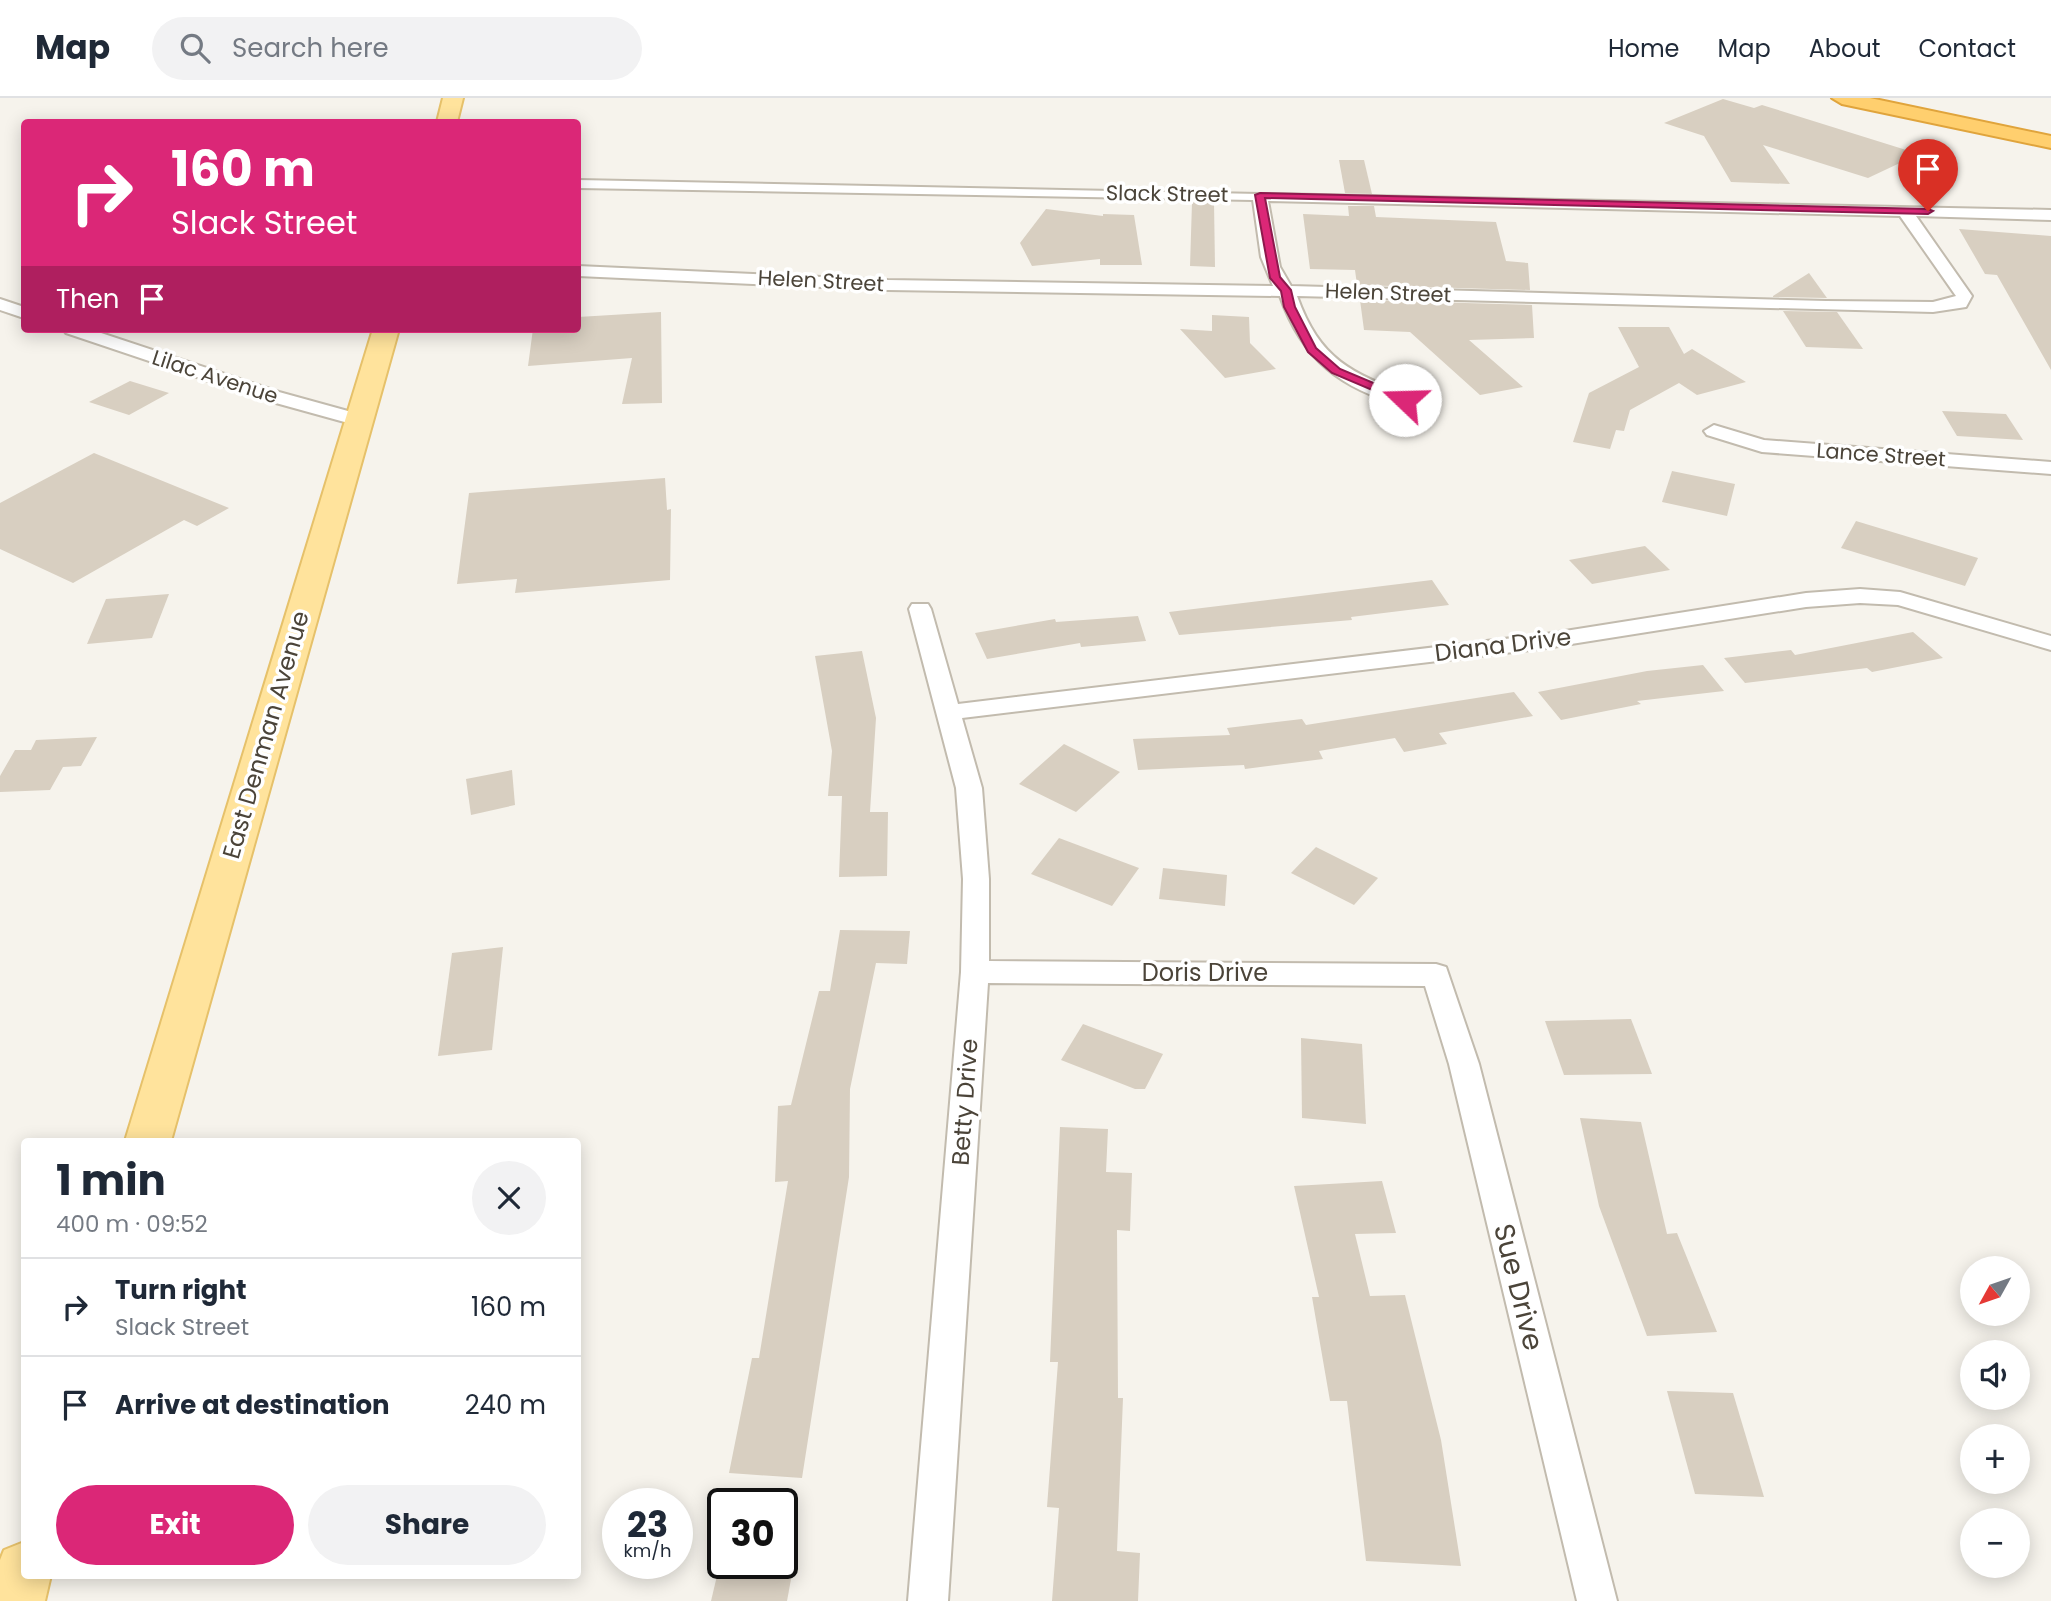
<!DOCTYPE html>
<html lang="en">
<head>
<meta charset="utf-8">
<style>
  :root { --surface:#fff; --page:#f2f2f3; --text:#1f2937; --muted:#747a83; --line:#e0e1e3; --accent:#db2777 }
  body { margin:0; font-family:Poppins,sans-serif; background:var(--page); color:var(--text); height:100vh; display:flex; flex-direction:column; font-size:26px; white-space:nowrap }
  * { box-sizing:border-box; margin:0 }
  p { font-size:23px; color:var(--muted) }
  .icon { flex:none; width:38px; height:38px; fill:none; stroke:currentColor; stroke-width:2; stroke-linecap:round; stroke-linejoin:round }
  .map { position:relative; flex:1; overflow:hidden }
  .drawer { position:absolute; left:21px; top:1040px; width:560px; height:441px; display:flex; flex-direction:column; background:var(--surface); border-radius:7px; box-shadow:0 4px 18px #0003 }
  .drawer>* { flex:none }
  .top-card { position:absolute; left:21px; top:21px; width:560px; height:214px; border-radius:7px; box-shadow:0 4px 18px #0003; background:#db2777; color:#fff; overflow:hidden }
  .needle { width:46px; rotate:230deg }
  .controls { position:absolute; left:1960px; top:1158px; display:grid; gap:14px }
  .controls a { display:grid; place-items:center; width:70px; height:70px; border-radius:50%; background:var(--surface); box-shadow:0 4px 18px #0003; font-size:35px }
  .speed { position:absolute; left:602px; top:1390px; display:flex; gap:14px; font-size:35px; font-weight:700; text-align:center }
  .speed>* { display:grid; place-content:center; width:91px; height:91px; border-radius:50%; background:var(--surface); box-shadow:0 4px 18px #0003; line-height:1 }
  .speed small { font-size:18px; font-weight:400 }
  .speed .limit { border:4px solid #111; border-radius:10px; background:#fff; color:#111 }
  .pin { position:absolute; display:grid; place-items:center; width:60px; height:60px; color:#fff; margin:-72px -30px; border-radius:50% 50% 50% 0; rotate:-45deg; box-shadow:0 0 7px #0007 }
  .pin .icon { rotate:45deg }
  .me { position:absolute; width:77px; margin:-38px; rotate:291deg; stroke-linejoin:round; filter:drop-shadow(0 0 5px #0008) }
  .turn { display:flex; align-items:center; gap:24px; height:147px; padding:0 35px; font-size:32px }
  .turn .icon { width:91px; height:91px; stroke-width:2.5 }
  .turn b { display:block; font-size:49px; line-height:60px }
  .then { display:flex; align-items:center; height:66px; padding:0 35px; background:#0003; gap:14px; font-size:26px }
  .round { display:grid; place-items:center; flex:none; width:74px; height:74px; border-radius:37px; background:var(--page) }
  .summary { display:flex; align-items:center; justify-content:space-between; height:119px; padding:0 35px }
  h1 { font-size:42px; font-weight:700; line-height:52px }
  .cta { display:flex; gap:14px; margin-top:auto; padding:14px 35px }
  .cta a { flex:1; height:80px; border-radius:42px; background:var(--accent); color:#fff; font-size:28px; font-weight:700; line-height:80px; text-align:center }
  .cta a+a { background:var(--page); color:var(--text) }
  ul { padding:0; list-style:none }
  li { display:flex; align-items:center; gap:21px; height:98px; padding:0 35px; border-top:2px solid var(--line) }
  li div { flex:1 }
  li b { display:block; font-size:26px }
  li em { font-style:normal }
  header { display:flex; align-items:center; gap:42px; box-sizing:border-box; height:98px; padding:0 35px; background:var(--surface); border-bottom:2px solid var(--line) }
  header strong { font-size:33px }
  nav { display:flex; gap:38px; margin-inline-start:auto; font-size:24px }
  .search { width:490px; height:63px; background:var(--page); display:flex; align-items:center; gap:18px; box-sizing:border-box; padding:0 24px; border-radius:38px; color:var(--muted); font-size:26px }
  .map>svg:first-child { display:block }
</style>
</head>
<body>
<header>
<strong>Map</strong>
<div class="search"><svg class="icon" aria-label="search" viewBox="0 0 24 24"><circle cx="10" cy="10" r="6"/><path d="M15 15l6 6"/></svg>Search here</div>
<nav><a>Home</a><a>Map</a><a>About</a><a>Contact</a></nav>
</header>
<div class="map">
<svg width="2051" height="1503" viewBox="0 0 2051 1503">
  <rect width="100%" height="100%" fill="#f6f3ec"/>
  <g fill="#d8cfc1">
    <path d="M1723,1l31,9 8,-3 157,49 -51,24 -105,-33 27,39 -59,-2 -27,-46 -40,-13z"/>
    <path d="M1339,62h25l8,34 -27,-1z"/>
    <path d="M1192,104h22l1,65 -25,-1z"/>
    <path d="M1348,108h26l2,11 120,5 10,39 22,2 2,27 -173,-5 -2,-15 -45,-1 -7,-55 46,2z"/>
    <path d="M1046,111l57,7v-2l31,1 8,50h-42v-6l-68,7 -12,-23z"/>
    <path d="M1959,131l92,7v134l-54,-95 -12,-1z"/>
    <path d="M1809,175l18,25 -54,-1v-1z"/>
    <path d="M1360,202l172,5 2,33 -65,2 54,47 -43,8 -70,-63 -46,-2z"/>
    <path d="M1783,213l54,1 26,37 -57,-2z"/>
    <path d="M661,214l1,91 -40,1 10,-46 -104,8 5,-37h45v-12z"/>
    <path d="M1212,217l37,2 1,26 26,26 -51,9 -45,-49 32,2z"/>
    <path d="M1618,229h51l15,27 8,-5 54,33 -49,13 -18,-12 -49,27 -6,21 -8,-1 -6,19 -37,-7 16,-49 50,-26z"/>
    <path d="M130,283l39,12 -40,22 -40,-13z"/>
    <path d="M1942,313l64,3 17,26 -66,-4z"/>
    <path d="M94,355l135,55 -32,18 -13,-6 -111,63 -73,-34v-46z"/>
    <path d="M1672,373l63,13 -8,32 -65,-14z"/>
    <path d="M665,380l2,32 4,-1 -1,71 -155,13 2,-14 -60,5 12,-91z"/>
    <path d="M1856,423l122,37 -13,28 -124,-38z"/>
    <path d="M1645,448l25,24 -78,14 -23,-24z"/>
    <path d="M1432,482l17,25 -98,12 1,3 -173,15 -10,-23z"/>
    <path d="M169,496l-17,44 -65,6 19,-45z"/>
    <path d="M1138,518l8,25 -65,6 -1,-4 -93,16 -12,-26 80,-14 1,3z"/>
    <path d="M1913,534l30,26 -71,14 -5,-4 -122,15 -21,-25 67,-8 4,5z"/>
    <path d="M862,553l14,67 -6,94h18l-1,64 -48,1 3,-81h-14l4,-45 -17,-95z"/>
    <path d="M1703,567l21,26 -87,10 4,3 -80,16 -23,-28 109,-21z"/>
    <path d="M1514,594l19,24 -94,17 8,11 -43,8 -9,-14 -76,13 4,8 -78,10 -1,-4 -106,5 -5,-31 97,-4 -3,-7 75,-9 4,6z"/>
    <path d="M97,639l-16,29 -18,1 -13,23 -50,2v-16l15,-26h16l5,-10z"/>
    <path d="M1064,646l56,28 -44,40 -57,-28z"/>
    <path d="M512,672l3,35 -44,10 -5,-36z"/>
    <path d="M1059,740l80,30 -27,38 -81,-32z"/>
    <path d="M1316,749l62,31 -24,27 -63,-32z"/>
    <path d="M1163,770l64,7 -2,31 -66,-7z"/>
    <path d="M840,832l70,1 -3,33 -31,-1 -26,126 -1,88 -47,301 -73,-5 23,-115h7l29,-177 -13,1 3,-76 13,-1 28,-114h11z"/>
    <path d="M503,849l-11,103 -54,6 14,-103z"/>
    <path d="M1631,921l21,55 -88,1 -19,-54z"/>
    <path d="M1083,926l80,30 -18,35h-10l-74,-29z"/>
    <path d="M1301,940l61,6 4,80 -64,-6z"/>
    <path d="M1580,1020l61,4 26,112 10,-1 40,99 -70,4 -48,-130z"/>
    <path d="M1060,1029l48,2 -2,43 26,1 -2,58 -13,-1 1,168h5l-6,153 23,2 -2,48h-86l7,-93 -12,-1 11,-145h-8z"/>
    <path d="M1382,1083l14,52 -41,1 15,62 35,-1 36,145 20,126 -95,-5 -19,-160h-17l-18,-104h7l-25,-111z"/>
    <path d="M1667,1293l66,2 31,104 -69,-3z"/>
    <path d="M720,1465h74l-7,38h-76z"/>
  </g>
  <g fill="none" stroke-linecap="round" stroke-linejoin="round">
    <g stroke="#c2bbae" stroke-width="4">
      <g id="street">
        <path d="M578,82l1473,30v10l-135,-4 56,80 -6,11 -33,5 -636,-16c23,64 54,77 115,100l2,4 -9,6c-65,-17 -103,-47 -125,-110l-392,-6 -310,-14v-10l310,14 385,6 -12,-29 -8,-57 -675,-12zM1268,103l632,15 56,80 -23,6 -107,-1 -535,-15 -11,-19z"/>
        <path d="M0,201l24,8v11l-24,-8z"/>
        <path d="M63,231h26l190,63 87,24 2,4 -9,6 -94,-26 -199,-67z"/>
        <path d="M1714,327l50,15 287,22v12l-289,-22 -55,-17 -3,-4z"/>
        <path d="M1860,491l40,3 151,44v14l-153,-45 -38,-2 -54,4 -260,41 -584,70 20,70 7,91v82l447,3 10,3 33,97 138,537h-40l-128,-537 -24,-78 -437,-3 -40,618h-40l53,-629 2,-93 -7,-91 -47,-179 3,-5h16l3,5 27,95 588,-70 260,-41z"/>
      </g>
    </g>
    <g stroke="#e6c16a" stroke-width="4">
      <g id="primary">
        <path d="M443,0h20l-6,24h-20z"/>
        <path d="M373,231h26l-228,812h-46z"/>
        <path d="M24,1444v33h27l-6,26h-45v-41l4,-10z"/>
      </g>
    </g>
    <g stroke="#e0a43c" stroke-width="4">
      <path id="highway" d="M1832,0h38l181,38v12l-209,-44z"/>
    </g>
    <use href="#street" fill="#fff" fill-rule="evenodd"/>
    <use href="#primary" fill="#ffe39c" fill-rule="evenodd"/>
    <use href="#highway" fill="#ffcf6e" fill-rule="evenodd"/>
  </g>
  <path fill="#db2777" stroke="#8e194d" stroke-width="2" d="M1260,95l668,16 5,2 -5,3 -663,-16 15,79 11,13 4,17 21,41 24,21 69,29v5l-4,1 -73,-31 -24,-21 -24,-45 -3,-16 -11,-13 -15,-83z"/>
  <g text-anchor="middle" stroke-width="7" stroke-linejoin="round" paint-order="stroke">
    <g font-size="21" fill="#4b4439" stroke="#fff">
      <text transform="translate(1167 96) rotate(1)" y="7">Slack Street</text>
      <text transform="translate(821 183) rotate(3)" y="7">Helen Street</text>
      <text transform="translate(1388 195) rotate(2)" y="7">Helen Street</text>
      <text transform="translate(215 279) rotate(18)" y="7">Lilac Avenue</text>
      <text transform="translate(1881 357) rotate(4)" y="7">Lance Street</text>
    </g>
    <g font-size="24" fill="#4b4439" stroke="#fff">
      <text transform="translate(1503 547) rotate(-7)" y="8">Diana Drive</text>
      <text transform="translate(266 637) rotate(-74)" y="8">East Denman Avenue</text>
      <text x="1205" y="883">Doris Drive</text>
      <text transform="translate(965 1004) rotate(-86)" y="8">Betty Drive</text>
    </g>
    <g font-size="28" fill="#4b4439" stroke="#fff">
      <text transform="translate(1519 1189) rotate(76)" y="10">Sue Drive</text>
    </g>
  </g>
</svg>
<div class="controls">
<a><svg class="needle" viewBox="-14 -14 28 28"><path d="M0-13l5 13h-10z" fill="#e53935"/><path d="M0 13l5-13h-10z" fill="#747a83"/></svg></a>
<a><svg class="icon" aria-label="sound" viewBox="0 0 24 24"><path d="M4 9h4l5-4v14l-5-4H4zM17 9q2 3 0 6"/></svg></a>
<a>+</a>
<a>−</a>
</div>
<div class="speed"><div>23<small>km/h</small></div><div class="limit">30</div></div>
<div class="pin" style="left:1928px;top:113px;background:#d93025"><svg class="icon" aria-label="arrive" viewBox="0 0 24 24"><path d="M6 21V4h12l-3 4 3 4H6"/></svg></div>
<svg class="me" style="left:1405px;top:302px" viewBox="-20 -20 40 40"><circle r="19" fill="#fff"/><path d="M0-13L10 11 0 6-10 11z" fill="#db2777"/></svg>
<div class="top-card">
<div class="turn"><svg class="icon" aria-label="right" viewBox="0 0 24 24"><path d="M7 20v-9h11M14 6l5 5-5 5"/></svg><div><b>160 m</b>Slack Street</div></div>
<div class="then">Then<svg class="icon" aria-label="arrive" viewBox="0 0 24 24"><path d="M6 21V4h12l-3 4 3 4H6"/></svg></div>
</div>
<section class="drawer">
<div class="summary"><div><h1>1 min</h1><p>400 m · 09:52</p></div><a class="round"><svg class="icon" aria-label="close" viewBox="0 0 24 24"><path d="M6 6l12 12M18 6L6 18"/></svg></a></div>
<ul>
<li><svg class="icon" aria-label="right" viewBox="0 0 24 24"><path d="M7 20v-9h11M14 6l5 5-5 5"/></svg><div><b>Turn right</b><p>Slack Street</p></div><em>160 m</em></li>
<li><svg class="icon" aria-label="arrive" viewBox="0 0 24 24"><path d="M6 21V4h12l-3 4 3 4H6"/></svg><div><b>Arrive at destination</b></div><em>240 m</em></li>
</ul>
<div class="cta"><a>Exit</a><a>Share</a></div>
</section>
</div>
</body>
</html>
